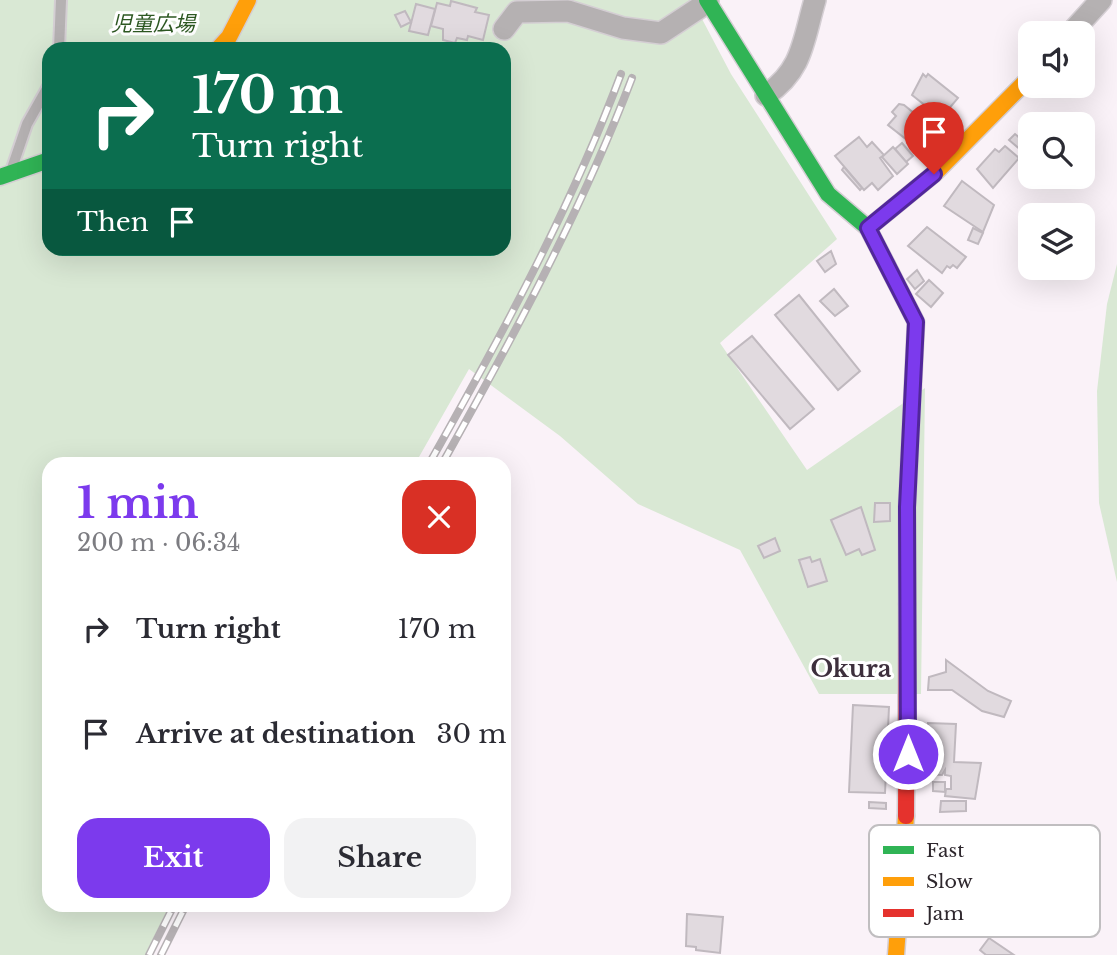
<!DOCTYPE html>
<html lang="en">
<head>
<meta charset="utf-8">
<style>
  :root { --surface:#fff; --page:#f2f2f3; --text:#2b2b33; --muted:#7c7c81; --accent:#7c3aed }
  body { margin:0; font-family:"Libre Baskerville","Noto Sans JP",serif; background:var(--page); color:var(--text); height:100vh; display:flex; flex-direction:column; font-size:26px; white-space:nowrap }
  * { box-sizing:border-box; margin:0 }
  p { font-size:23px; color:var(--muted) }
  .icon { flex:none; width:38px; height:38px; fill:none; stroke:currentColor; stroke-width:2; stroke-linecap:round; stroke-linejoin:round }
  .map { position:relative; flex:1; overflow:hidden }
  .sheet { position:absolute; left:42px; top:457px; width:469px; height:455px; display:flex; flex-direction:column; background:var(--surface); border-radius:21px; box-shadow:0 7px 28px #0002 }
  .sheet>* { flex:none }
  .top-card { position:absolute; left:42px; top:42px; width:469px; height:214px; border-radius:21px; box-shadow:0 7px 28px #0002; background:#0b6e4f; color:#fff; overflow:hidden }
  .controls { position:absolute; left:1018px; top:21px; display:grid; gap:14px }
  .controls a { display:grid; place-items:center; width:77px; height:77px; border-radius:14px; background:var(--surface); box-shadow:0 7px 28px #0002; font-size:35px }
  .pin { position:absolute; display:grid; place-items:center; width:60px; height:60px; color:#fff; margin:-72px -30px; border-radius:50% 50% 50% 0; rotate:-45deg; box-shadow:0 0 7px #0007 }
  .pin .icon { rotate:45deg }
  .me { position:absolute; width:77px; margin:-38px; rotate:0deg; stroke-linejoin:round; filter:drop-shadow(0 0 5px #0008) }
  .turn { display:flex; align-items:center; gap:24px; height:147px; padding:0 35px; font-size:32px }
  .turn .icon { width:91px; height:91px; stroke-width:2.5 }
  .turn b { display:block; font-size:49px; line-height:60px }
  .then { display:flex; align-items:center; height:66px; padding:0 35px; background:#0003; gap:14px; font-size:26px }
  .round { display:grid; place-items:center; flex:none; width:74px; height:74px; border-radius:21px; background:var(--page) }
  .head { display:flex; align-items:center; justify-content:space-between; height:119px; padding:0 35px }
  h1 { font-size:42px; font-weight:800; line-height:52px; color:var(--accent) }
  .primary-button { display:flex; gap:14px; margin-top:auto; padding:14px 35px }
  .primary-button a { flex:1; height:80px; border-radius:21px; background:var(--accent); color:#fff; font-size:28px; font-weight:800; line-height:80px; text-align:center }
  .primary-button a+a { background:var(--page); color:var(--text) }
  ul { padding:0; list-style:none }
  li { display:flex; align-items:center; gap:21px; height:105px; padding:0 35px }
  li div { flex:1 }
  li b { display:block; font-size:26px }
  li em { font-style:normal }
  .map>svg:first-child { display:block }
</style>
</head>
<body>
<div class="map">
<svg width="1117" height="955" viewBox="0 0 1117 955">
  <rect width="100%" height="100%" fill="#faf2f8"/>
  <g fill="#d9e8d4" fill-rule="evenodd">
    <path d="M0,0h692l39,74 106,165 -117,104 87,127 118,-82 -4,306h-102l-79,-144 -102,-46 -78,-68 -91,-67 -54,95h-366v441h121l-25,50h-145zM49,49h455v199h-455z"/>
    <path d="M1117,264v318l-18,-79 -2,-112 10,-87z"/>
  </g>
  <g fill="#e1dadf" stroke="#c0b9bf" stroke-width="2">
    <path d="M451,1l26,7 -2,4 14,3 -6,25 -15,-4 -1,4 -10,-2 -2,5 -12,-3v-11l-12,-3 6,-23 13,3z"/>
    <path d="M416,4l19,5 -7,26 -19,-4z"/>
    <path d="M405,11l6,11 -10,5 -6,-12z"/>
    <path d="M923,74l3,3 2,-3 30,24 -17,20 -29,-23z"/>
    <path d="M899,104l5,1 28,23 -16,19 -28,-22 8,-9 -4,-4z"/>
    <path d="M1015,134l12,10 -5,7 -13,-11z"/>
    <path d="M859,137l8,10 5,-5 12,13 -4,3 13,18 -15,14 -6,-7 -8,7 -29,-34z"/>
    <path d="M902,143l11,13 -7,6 -11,-13z"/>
    <path d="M1005,146l14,12 -26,30 -16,-19 18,-20 4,3z"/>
    <path d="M893,147l15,17 -11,10 -15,-17z"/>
    <path d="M844,167l18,21 -2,2 -18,-20z"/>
    <path d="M962,181l32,24 -11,27 -39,-26z"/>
    <path d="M927,227l39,30 -9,11 -4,-3 -3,3 -3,-2 -5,7 -34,-27z"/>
    <path d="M973,228l10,5 -5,11 -10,-4z"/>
    <path d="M831,251l5,13 -11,8 -8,-11z"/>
    <path d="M917,270l7,11 -9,8 -8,-10z"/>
    <path d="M929,280l14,13 -12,14 -15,-13z"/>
    <path d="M834,289l14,17 -13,10 -15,-15z"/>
    <path d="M799,295l61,76 -22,19 -63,-75z"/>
    <path d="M752,336l62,73 -24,20 -62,-74z"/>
    <path d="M875,503h15v18l-16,1z"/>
    <path d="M861,507l14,43 -13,5 -3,-6 -13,6 -15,-35z"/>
    <path d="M775,538l5,13 -16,7 -6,-12z"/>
    <path d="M810,557l2,5 8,-3 7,22 -19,6 -9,-27z"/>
    <path d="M946,660l42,31 23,10 -7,16 -22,-6 -30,-21h-24l1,-13 17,-5z"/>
    <path d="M853,705l36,2 -4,86 -36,-1z"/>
    <path d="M928,723l28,1 -2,38 27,1 -6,36 -30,-3 1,-7h5v-13l-6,-1v-5l-3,5 -16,-1z"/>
    <path d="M933,782h12v10l-12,-1z"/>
    <path d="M941,801h25v10l-26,1z"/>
    <path d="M869,802l17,1v6l-17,-1z"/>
    <path d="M687,914l36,3 -3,36 -24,-3v-3l-10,-1z"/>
    <path d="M989,938l25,17h-28l-6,-5z"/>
  </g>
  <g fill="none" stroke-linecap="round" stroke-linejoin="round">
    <g stroke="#d4ced3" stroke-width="14">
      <g id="lane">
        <path d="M59,49l2,-49"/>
        <path d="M12,168l15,-44 22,-39"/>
      </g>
    </g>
    <g stroke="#d4ced3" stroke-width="24">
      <g id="street">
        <path d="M504,29l13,-17 51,-1 55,17 38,5 47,-31"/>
        <path d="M1071,33l30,-33"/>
        <path d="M766,95c37,-25 37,-54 49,-95"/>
      </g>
    </g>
    <g stroke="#d4ced3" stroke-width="19">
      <g id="fast">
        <path d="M707,0l121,194 40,34 19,37"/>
        <path d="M0,177l49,-17"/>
      </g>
    </g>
    <g stroke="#d4ced3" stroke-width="19">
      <g id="slow">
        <path d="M218,49l11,-12 19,-37"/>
        <path d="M868,228l66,-54 97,-98"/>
        <path d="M887,265l29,57 -9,185v97"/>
        <path d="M896,955l10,-139"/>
      </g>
    </g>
    <g stroke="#d4ced3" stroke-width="19">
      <path id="jam" d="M906,816l1,-212"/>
    </g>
    <use href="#lane" stroke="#b5b1b2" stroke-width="10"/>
    <use href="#street" stroke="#b5b1b2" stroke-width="21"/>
    <use href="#fast" stroke="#30b455" stroke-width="16"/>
    <use href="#slow" stroke="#ff9f0a" stroke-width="16"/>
    <use href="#jam" stroke="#e5322d" stroke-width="16"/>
    <g stroke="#b6b1b4" stroke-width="8">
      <g id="rail">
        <path d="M429,464c71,-126 141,-254 192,-390"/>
        <path d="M442,464c70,-125 139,-252 190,-386"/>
        <path d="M149,955l25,-50"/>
        <path d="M161,955l25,-50"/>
      </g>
    </g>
    <use href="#rail" stroke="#fff" stroke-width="5" stroke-dasharray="16" stroke-linecap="butt"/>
  </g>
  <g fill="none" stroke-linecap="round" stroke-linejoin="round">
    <g stroke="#51269a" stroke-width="18">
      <path id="route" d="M908,754l-1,-247 9,-185 -48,-94 66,-54"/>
    </g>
    <use href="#route" stroke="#7c3aed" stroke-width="12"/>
  </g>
  <g text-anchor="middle" stroke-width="6" stroke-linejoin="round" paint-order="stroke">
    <g font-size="21" font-style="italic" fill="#2d5822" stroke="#fff">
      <text x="153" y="31">児童広場</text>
    </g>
    <g font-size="24" font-weight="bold" fill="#3d2f3c" stroke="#fff">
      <text x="851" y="677">Okura</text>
    </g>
  </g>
  <rect x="869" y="825" width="231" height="112" rx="10" fill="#fff" stroke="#c0bec0" stroke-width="2"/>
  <rect x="883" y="846" width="31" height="8" fill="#30b455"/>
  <rect x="883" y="877" width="31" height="9" fill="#ff9f0a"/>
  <rect x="883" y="909" width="31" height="8" fill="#e5322d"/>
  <g font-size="19" fill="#2e272d">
    <text x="926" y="857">Fast</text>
    <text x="926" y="888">Slow</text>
    <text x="926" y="920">Jam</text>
  </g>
</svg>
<div class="controls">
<a><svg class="icon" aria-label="sound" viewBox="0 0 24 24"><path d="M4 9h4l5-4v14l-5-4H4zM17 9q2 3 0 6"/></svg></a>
<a><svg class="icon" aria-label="search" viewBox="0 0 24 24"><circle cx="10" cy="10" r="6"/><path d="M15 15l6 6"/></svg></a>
<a><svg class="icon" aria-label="layers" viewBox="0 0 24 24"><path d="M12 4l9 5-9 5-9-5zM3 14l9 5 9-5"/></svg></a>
</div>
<div class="pin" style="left:934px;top:174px;background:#d93025"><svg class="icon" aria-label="arrive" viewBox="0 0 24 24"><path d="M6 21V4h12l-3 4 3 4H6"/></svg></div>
<svg class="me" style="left:908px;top:754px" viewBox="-20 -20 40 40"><circle r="17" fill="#7c3aed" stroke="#fff" stroke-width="3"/><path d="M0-11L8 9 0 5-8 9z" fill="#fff"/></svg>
<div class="top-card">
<div class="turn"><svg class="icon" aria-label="right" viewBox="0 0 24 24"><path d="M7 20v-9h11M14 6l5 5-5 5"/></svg><div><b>170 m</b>Turn right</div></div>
<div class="then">Then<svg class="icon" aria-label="arrive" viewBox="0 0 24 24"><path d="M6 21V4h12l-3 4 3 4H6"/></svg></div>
</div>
<section class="sheet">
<div class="head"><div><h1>1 min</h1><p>200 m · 06:34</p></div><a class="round" style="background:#d93025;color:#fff"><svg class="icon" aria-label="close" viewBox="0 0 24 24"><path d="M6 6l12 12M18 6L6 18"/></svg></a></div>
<ul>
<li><svg class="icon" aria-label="right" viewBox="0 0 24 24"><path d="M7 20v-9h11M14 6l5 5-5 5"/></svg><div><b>Turn right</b></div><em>170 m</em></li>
<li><svg class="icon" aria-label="arrive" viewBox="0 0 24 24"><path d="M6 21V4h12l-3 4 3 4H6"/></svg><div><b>Arrive at destination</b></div><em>30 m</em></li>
</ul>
<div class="primary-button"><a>Exit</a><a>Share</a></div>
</section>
</div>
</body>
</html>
